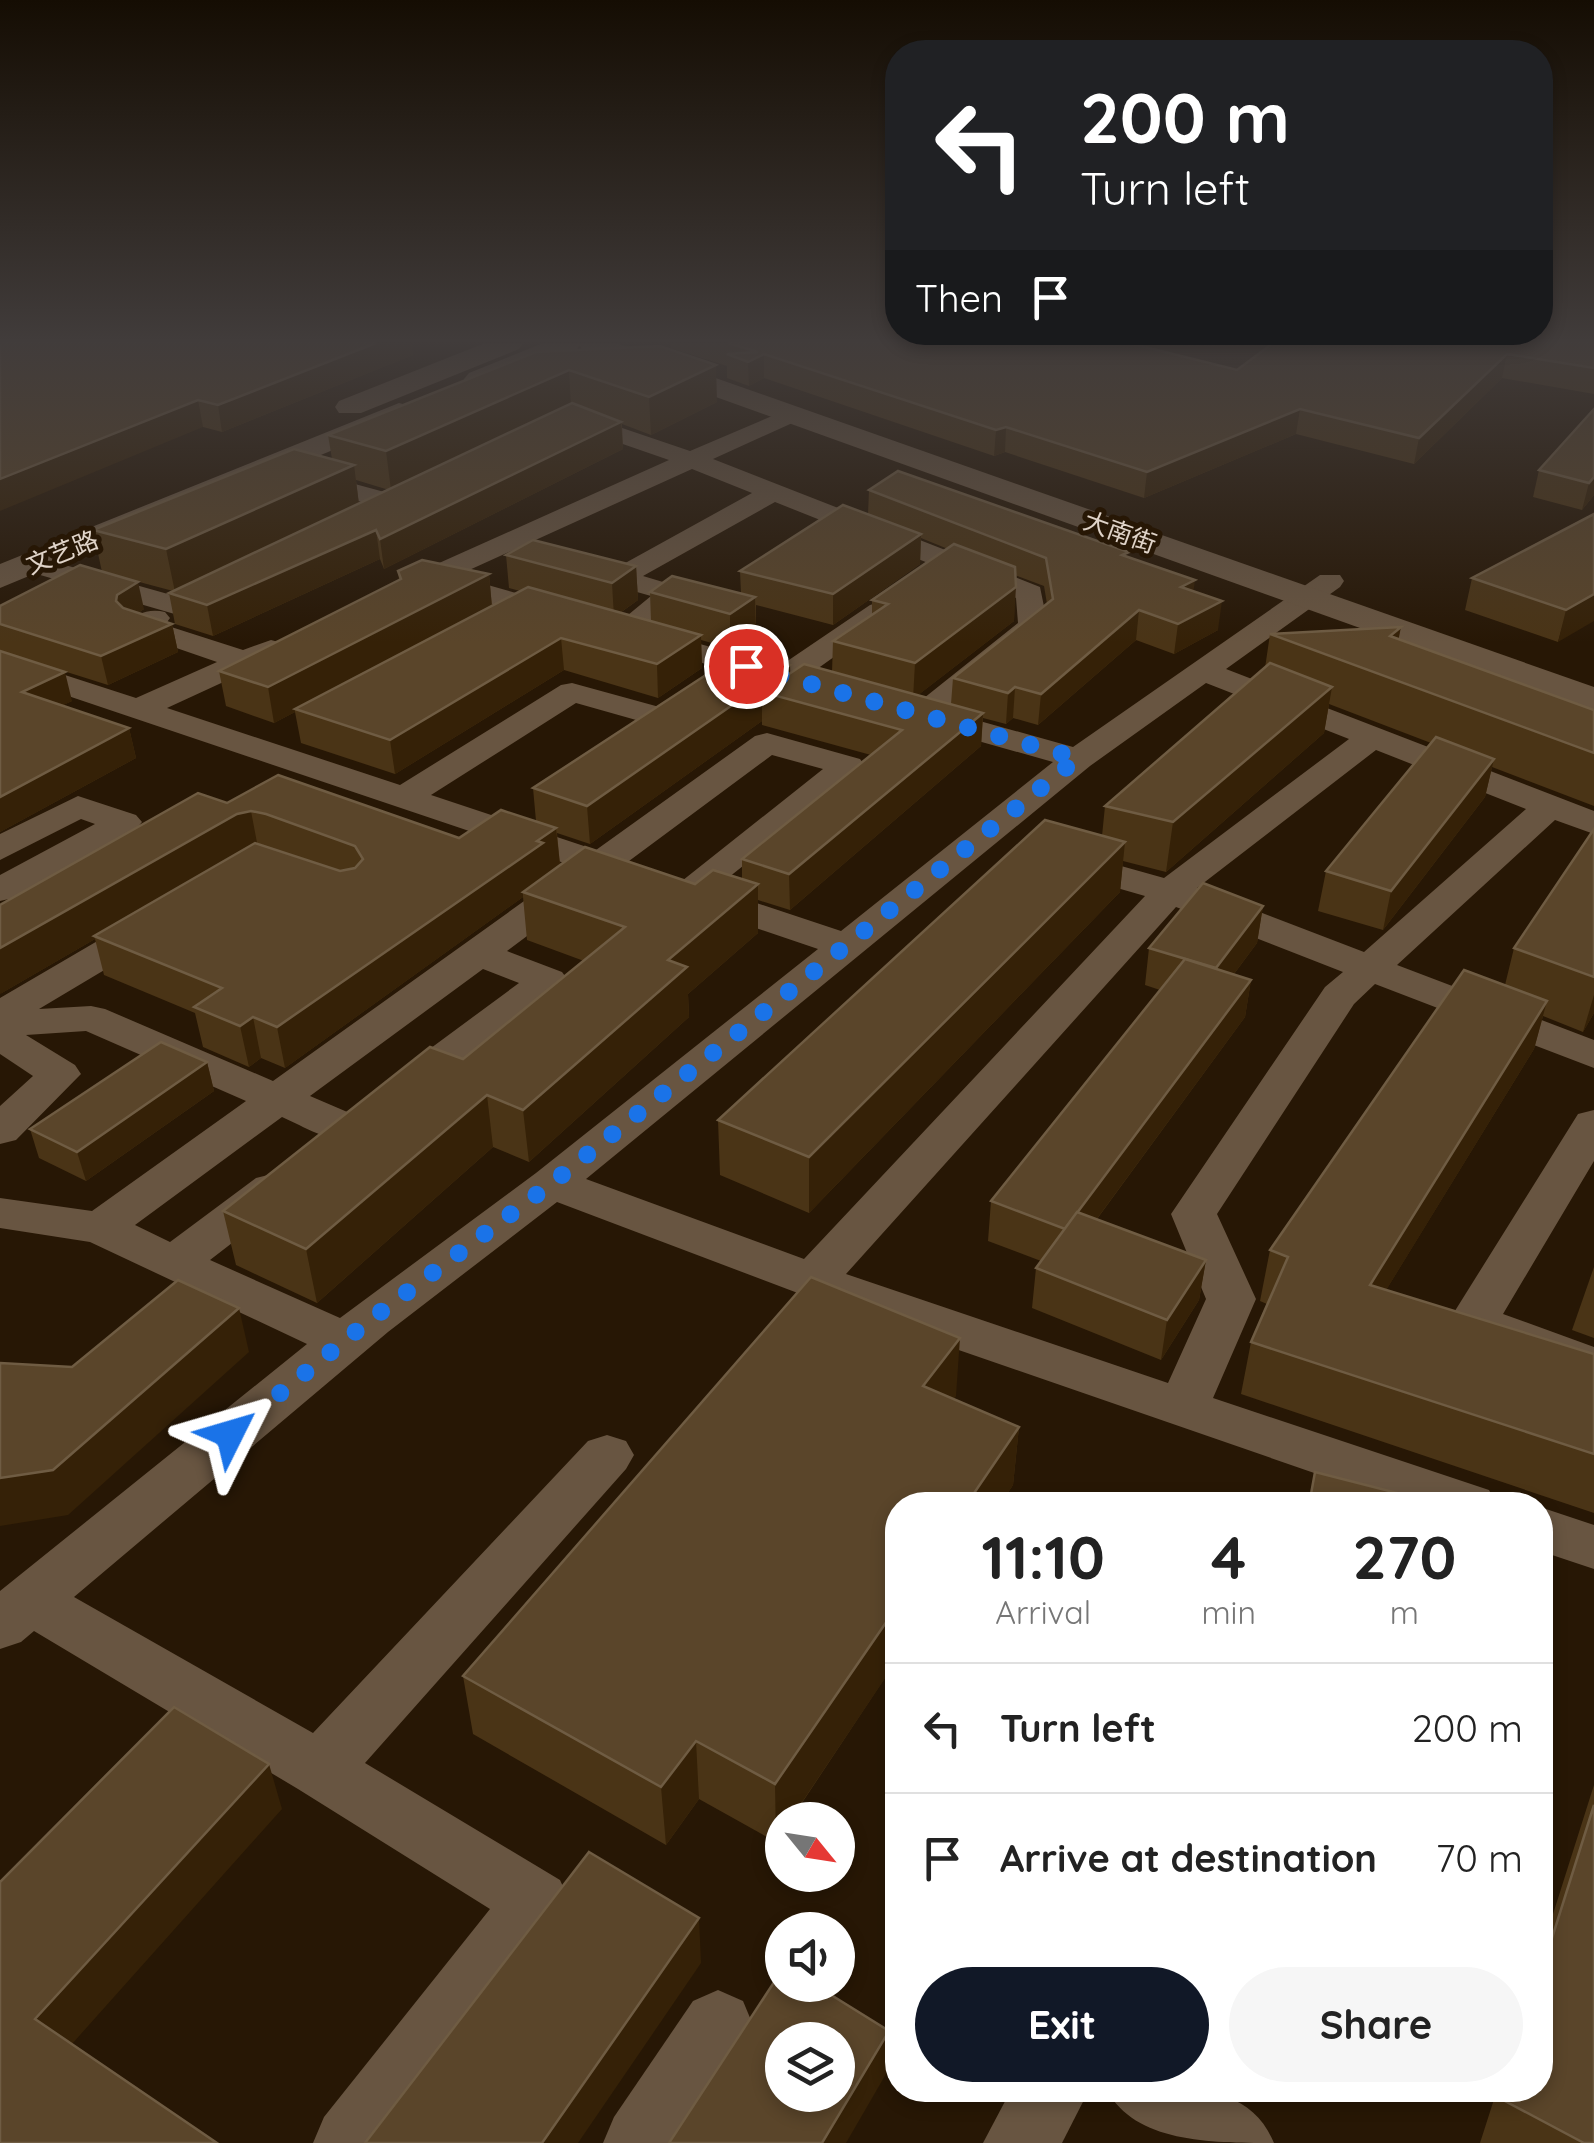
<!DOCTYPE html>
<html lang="en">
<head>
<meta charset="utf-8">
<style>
  :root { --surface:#fff; --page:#f6f6f6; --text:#222; --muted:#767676; --line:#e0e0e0; --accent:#111827 }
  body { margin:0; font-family:Quicksand,"Noto Sans SC",sans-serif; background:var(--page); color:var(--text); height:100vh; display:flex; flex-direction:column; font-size:38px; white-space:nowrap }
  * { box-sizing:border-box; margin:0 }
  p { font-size:32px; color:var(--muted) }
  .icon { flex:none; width:55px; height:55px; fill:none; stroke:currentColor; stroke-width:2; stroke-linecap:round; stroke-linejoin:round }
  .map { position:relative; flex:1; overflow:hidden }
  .side { position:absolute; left:885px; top:1492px; width:668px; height:610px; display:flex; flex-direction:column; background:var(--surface); border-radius:40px; box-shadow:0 5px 15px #0003 }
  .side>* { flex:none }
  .top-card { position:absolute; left:885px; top:40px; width:668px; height:305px; border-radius:40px; box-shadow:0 5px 15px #0003; background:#202124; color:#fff; overflow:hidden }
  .needle { width:65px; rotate:120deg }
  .controls { position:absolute; left:765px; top:1802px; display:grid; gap:20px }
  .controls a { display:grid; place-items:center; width:90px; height:90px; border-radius:50%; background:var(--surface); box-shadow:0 5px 15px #0003; font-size:50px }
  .pin { position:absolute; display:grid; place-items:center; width:85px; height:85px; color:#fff; margin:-42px; border:5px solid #fff; border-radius:50%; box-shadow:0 2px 10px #0007 }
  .me { position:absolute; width:110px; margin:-55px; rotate:50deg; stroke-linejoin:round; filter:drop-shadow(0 0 8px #0008) }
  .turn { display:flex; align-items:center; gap:35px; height:210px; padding:0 30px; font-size:45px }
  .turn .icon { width:130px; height:130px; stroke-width:2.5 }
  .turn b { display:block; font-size:70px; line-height:85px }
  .then { display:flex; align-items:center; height:95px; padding:0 30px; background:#0003; gap:20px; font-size:38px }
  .eta { display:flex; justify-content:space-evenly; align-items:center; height:170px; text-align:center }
  .eta b { font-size:60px; font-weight:700; line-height:70px }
  .button { display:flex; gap:20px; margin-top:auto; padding:20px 30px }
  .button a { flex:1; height:115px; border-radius:60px; background:var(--accent); color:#fff; font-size:40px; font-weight:700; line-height:115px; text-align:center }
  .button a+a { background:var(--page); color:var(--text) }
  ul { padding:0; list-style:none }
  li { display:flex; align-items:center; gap:30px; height:130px; padding:0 30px; border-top:2px solid var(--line) }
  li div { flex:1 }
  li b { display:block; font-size:38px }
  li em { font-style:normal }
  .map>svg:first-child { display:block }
</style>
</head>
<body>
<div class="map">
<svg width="1594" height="2143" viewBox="0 0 1594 2143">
  <rect width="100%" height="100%" fill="#271705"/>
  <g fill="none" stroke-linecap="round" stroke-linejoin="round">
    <g fill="#685541" fill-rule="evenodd">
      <path d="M791,408l8,2 4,5 -4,5 -86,39 327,128 8,39 -5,6 -99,79 129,36 247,-172h20l4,6 -4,6 -114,82 368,142v23l-39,-14 -158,145 197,75v28l-219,-84 -21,20 -137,210 39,85 -43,99 276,92 8,15h-90l-567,-196 -283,-107 -169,130 -314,265 239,136 275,-292 19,-6 19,6 8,14 -8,14 -261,294 195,117 10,22 -10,22 -165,219h-82l11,-26 166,-208 -192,-120 -264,-158 -13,11 -21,7v-58l307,-247 -217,-102 -90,-14v-30l92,13 154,-110 -160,-70 -60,4 49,30 6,9 -65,66 -16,4v-38l33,-30 -33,-22v-56l135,-79 14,-4 14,4 5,8 -5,8 -124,74 52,-3 14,3 168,72 300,-215 -573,-193v-19l136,44 81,-36 -87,-30 -5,-6c9,-13 25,-18 40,-14l5,6 -5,7 78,25 28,-10 11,3 4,6 -4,6 -115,53 233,77 161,-100 11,-2 91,25 22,-15h22l5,7c-10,14 -28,25 -44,29l-92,-26 -145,92 165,55 159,-114 12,-3 93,26 5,7 -5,7 -146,116 127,42 212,-169 -135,-38 -14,-10 114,-91 -2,-25 -241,-96 -132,74 40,12 4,6 -34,27h-20l-5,-6 23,-19 -42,-12 -4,-6 4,-6 143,-79 -60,-24 -236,107 116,33 5,6 -5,6 -10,3 -130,-37 -32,13 -10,-3 -4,-6 4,-6 279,-125 -107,-37 -4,-5 4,-5h16l112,38zM1206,683l143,56 -185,139 -100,-28 -13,3 -5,8 5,8 94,27 -341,363 -218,-80 504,-413zM1376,750l150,59 -162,143 -167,-64zM772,755l51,14 -155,123 6,8 144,49 -282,224 -196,145 -130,-58 78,-60 7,-11 -7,-11 -16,-4 -16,4 -86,64 -35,-17 147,-108c27,12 54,30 84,23l6,-10 -6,-10 -56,-24 173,-127 36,14 -130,96 -6,9 6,9 15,4 15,-4 143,-109 6,-8 -6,-8 -55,-21 99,-74 15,4 13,-3 5,-8 -10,-9zM1176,907l167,65 -18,15 -154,227 35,85 -38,84 -322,-109z"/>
      <path d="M303,470l100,27 4,6 -13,8 -100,-28 -4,-5z"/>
      <path d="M33,556l142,40 37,-17h20l4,6 -4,6 -54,24 -155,-45 -4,-6 4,-6z"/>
      <path d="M880,602l10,3 5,6 -5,6 -94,67 -11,2 -151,-42 -4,-6 4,-6 11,-3 135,37 90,-61z"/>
      <path d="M78,796l58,19 6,7 -6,7 -123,69 -13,3v-26l95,-51 -14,-5 -81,41v-26z"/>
      <path d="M1594,1110v51l-91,153 91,33v37l-139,-50 -7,-12 130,-208z"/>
      <path d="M1540,1507l54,18v44l-54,-18z"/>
      <path d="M718,1990l25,11 10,24 -10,24 -60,94h-80l11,-26 79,-116z"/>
      <path d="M1011,2090h78l-27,53h-79z"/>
      <path d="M1107,2090c62,0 139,-15 167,53 -62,0 -139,0 -167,-53z"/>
    </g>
    <path fill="#685541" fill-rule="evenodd" d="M578,343h38l978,344v25l-1012,-363z"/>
    <g fill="#685541" fill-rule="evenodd">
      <path d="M485,343h38l-4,6 -158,64h-22l-4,-6 4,-6z"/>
      <path d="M543,343h38l-4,6 -88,36h-20l-5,-6 5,-6z"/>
      <path d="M399,403l11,3 4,6 -4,6 -410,170v-24z"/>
    </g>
  </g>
  <g fill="#4a3416" fill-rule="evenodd">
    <path d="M0,343h411l2,12 -191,77 -19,-5z"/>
    <path d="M670,343h498l-11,7 80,20 357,-27v51l-92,-16 -88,86 -118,-30 -152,64 -139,-46 -11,4 -230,-78 -15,8 -22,-8v-12l-56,-18z"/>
    <path d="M536,352l181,50 -66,33 -29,-11 1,25 -239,120 -4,-10 -167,77 -38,-12 -6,-31 4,-2 -71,-19 -9,-42 239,-71 -4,-24zM356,480l33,10 -30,14z"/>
    <path d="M1594,409v86l-12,15 -49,-13 6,-27z"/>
    <path d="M869,490l259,67 66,34 24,39 -44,24 -38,-14 -98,85 -25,-7 -7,6 -23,-6 -2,28 -191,164 -32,-10v33l-70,61 1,23 -160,145 -36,-15 -176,156 -81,-38 -13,-54 240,-152 121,-98 -57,-21 -4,-43 -238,171 -24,-10 -12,9 -46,-20 -8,-34 -91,-38 -9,-36 -95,55 227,-191 232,35 77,-17 -3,-33 257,-123v8l42,-1 1,-31 39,-26v-15l76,-51 -27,-11 -1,26 -87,61 -77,-20v26l-26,17 -29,-8 1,28 -44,30 -94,-28 -169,104 -94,-31 -6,-31 -21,11 -48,-17 -7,-35 180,-91 -1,-9 91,3 3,32 28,-15 -11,-3 -3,-33 130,11 2,34 -18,13 31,8 -1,-29 91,1 -1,-22 128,-57zM1015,575l29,11 3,18 -94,74 -2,26 -33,-9 96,-74zM762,721v4l109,30 -129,104v20l-47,5 -135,-19 -3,-32 33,11z"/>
    <path d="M1594,514l-36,128 -93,-32 7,-32z"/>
    <path d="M0,606l144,3 -6,4 34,11 6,28 -70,33 -108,-34 72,50 -9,4 66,23 7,30 -136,74z"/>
    <path d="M1270,634l128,6 196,70v96l-102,-39 -7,30 -102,133 -65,-19 8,-40 105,-128 -102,-39 -5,29 -158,139 -43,-11 -3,31 -311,321 -89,-38 -2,-55 384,-284 3,-30 160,-138z"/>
    <path d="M1594,829v184l-11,19 -40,-16 -9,33 -148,241 208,64v159l-353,-119 10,-52 16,-38 -7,-3 10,-51 235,-265 9,-37z"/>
    <path d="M1263,906l-6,37 -23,31 17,6 -6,37 -148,202 109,41 -7,40 -38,60 -129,-52 4,-40 5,-7 -53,-20 3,-40 169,-211 -15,-5 4,-37z"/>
    <path d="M207,1062l7,29 -128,90 -47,-23 -9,-29z"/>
    <path d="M1594,1267v71l-22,-8z"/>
    <path d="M956,1396l-3,3 66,28 -6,58 -237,357 -77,-43 -33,46 -193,-111 -10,-58z"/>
    <path d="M1594,1785v358h-114l17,-53h43v-135z"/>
    <path d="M1362,2090h18l-2,6z"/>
  </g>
  <g fill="#352107">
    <path d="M374,343h37l2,12 -191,77 -4,-27z"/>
    <path d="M1135,343h33l-38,25 3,-24z"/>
    <path d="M764,354v24l-15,8 -1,-24z"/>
    <path d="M1507,354l-5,24 -88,86 5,-26z"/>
    <path d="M716,365l1,37 -66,33 -2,-38z"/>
    <path d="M569,370l2,37 -180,83 -5,-39z"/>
    <path d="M198,400l5,27 -203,84v-32z"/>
    <path d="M1300,409l-4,25 -152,64 3,-26z"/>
    <path d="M621,422l2,27 -239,120 -4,-30z"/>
    <path d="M1006,427l-1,25 -11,4 2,-26z"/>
    <path d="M354,465l5,40 -184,87 -9,-43z"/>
    <path d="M1594,477v18l-12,15 7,-27z"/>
    <path d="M376,530l4,29 -167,77 -6,-31z"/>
    <path d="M921,534l-1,30 -87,61v-31z"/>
    <path d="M636,566l2,34 -24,17 -2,-34z"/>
    <path d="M489,574l3,34 -197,101v3l-21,11 -6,-36z"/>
    <path d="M1195,580l-4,29 -10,-22z"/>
    <path d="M138,582l6,27 -21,14 -7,-22 1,-6z"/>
    <path d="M1016,587l-2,34 -101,78 2,-36z"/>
    <path d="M1594,594v27l-36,21 8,-32z"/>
    <path d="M755,597l1,34 -26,17v-34z"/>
    <path d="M1222,601l-4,29 -44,24 4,-30z"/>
    <path d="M1139,610l-3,30 -98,85 3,-31z"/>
    <path d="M172,624l6,28 -70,33 -7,-29z"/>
    <path d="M1401,627l-9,45 -2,-36z"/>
    <path d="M701,635l1,33 -44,30 -1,-34z"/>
    <path d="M561,638l3,32 -169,104 -5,-34z"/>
    <path d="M790,665l1,35 -29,-8v29l-172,123 -3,-38z"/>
    <path d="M65,672l7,29 -42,20 -8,-29z"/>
    <path d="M1015,687l-2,31 -7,6 2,-31z"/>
    <path d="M1332,687l-8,46 -158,139 7,-50z"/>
    <path d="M983,713l-2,33 -191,164 -1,-36z"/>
    <path d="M129,728l7,30 -136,74v-35z"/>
    <path d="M1494,759l-9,38 -102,133 8,-39z"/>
    <path d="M251,811l7,37 -164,88 1,3 -95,55v-46l237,-134z"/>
    <path d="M556,828l4,37 -37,27v5l-238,171 -8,-41z"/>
    <path d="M1125,842l-5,50 -311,321v-56z"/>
    <path d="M758,884v49l-70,61 1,23 -160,145 -6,-52 145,-150z"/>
    <path d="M1263,906l-6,37 -47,63 6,-38z"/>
    <path d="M1251,980l-6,37 -185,252 5,-40z"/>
    <path d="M1594,995v18l-11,19z"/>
    <path d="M1547,1001l-13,48 -176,287 12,-51z"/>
    <path d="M253,1017l8,41 -12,9 -9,-41z"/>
    <path d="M207,1062l7,29 -128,90 -9,-29z"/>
    <path d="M487,1095l6,52 -176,156 -11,-54z"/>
    <path d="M1206,1260l-7,40 -38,60 6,-40z"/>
    <path d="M239,1308l10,44 -181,163 -68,11v-48z"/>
    <path d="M960,1338l-4,58 -36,48 3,-58z"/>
    <path d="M1019,1427l-6,58 -13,20h-34z"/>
    <path d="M898,1605v54l-108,161h-8v12l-6,10 -1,-58z"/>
    <path d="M696,1741l3,58 -33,46 -5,-58z"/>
    <path d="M269,1764l13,45 -227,254 -20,-44z"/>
    <path d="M699,1918l2,45 -123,180h-36z"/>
    <path d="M889,2031l-3,43 -40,69h-24z"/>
  </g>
  <g fill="#5a452a" stroke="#6f5c43" stroke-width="2.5" fill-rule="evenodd">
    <path d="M0,343h376l-158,62 -20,-5 -198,79z"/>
    <path d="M728,343h407l-2,1 104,26 36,-27h321v25l-87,-14 -88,84 -119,-29 -153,63 -141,-45 -10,3 -232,-76 -16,8 -21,-8 31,-2z"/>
    <path d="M660,346l56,19 -67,32 -80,-27 -183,81 -58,-16 208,-83z"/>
    <path d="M572,403l49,19 -241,117 -4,-9 -169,75 -38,-12z"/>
    <path d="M1594,409v68l-5,6 -50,-13z"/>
    <path d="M294,449l60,16 -188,84 -73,-19z"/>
    <path d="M898,471l231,81 -7,3 73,25 -14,7 41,14 -44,23 -39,-14 -98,84 -26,-7 -7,6 -55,-15 100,-79 -7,-41 -177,-68z"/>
    <path d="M843,505l78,29 -88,60 -93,-23z"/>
    <path d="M1594,514v80l-28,16 -94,-32z"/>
    <path d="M533,540l103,26 -24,17 -106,-28z"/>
    <path d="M954,544l61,23 1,20 -101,76 -82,-22 55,-37 -16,-4z"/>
    <path d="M422,560l67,14 -221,113 -49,-16 182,-92 -3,-8z"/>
    <path d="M80,565l58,17 -21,13 -1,6 7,7 49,16 -71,32 -101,-32v-18z"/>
    <path d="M672,576l83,21 -25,17 -80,-22z"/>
    <path d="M528,587l173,48 -44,29 -96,-26 -171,102 -95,-31z"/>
    <path d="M1401,627l-11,9 204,74v43l-324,-119z"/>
    <path d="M0,651l65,21 -43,20 107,36 -129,69z"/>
    <path d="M741,652l49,13 -203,141 -54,-18z"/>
    <path d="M1270,663l62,24 -159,135 -68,-16z"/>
    <path d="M804,664l179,49 -194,161 -47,-15 160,-129 -140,-38z"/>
    <path d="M1436,737l58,22 -103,132 -65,-20z"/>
    <path d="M278,775l181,63 42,-28 55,18 -19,13 6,2 -266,184 -24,-10 -13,9 -46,-19 28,-19 -128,-52 161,-93 85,28 15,-3 8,-9 -8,-13 -89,-32 -15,-3 -14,3 -237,134v-43l198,-112 29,10z"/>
    <path d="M1045,820l80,22 -316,315 -91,-37z"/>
    <path d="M1594,829v148l-80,-29z"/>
    <path d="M585,847l110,37 18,-14 45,14 -90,76 19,7 -164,143 -36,-15 -181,154 -83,-38 207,-164 33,12 162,-132 -102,-35z"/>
    <path d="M1203,883l60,23 -47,62 -67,-20z"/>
    <path d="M1185,959l66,21 -186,249 -74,-28z"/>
    <path d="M1464,970l83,31 -177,284 224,69v100l-343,-112 37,-85 -18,-7z"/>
    <path d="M161,1042l46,20 -130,90 -47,-23z"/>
    <path d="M1077,1212l129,48 -39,60 -131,-52z"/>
    <path d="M811,1277l149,61 -37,48 96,41 -53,78h-68v100l-123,179 -79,-43 -35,46 -198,-111z"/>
    <path d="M178,1280l61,28 -186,162 -53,8v-115l72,4z"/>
    <path d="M1315,1472l129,33h-135z"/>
    <path d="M174,1707l95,57 -234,255 182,124h-217v-261z"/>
    <path d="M1594,1805v338h-10l-83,-44 3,-9h36v-114z"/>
    <path d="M589,1852l110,66 -157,225h-177z"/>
    <path d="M782,1970v15h33l74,46 -67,112h-153zM782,2040h56v55h-56z"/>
  </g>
  <linearGradient id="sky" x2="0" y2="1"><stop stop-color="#150d03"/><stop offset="0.53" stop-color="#413c3b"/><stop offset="1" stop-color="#413c3b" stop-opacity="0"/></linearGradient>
  <rect width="1594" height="643" fill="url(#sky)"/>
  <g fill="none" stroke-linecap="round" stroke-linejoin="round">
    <path stroke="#1a73e8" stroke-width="18" stroke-dasharray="0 32.4" d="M230,1434l140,-114 182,-137 526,-425 -332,-92"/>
  </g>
  <g text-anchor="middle" stroke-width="10" stroke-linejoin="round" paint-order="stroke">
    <g font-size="25" fill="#e0d4c9" stroke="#271705">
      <text transform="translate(1120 532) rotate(20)" y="9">大南街</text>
      <text transform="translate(62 552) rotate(-22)" y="9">文艺路</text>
    </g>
  </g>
</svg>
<div class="controls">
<a><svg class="needle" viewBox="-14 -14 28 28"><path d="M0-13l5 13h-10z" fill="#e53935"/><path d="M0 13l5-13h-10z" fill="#767676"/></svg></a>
<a><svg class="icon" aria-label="sound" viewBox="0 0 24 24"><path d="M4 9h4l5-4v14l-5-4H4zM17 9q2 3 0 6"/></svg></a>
<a><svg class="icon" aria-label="layers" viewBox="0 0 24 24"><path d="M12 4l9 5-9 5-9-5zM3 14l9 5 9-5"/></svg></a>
</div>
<div class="pin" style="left:746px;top:666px;background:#d93025"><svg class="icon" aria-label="arrive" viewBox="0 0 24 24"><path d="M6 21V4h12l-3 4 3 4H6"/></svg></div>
<svg class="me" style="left:230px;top:1434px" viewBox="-20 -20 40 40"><path d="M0-17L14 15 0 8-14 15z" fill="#1a73e8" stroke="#fff" stroke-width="4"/></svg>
<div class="top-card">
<div class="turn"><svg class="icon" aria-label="left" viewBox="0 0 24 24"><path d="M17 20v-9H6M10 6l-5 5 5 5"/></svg><div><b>200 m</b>Turn left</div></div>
<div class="then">Then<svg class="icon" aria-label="arrive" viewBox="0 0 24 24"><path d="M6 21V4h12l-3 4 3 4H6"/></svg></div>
</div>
<section class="side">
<div class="eta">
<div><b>11:10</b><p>Arrival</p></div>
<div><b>4</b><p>min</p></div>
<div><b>270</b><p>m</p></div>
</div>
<ul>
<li><svg class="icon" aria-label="left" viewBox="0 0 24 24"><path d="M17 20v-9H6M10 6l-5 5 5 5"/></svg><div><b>Turn left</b></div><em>200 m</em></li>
<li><svg class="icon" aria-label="arrive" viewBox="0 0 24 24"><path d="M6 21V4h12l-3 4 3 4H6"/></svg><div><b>Arrive at destination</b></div><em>70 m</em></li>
</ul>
<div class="button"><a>Exit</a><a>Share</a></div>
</section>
</div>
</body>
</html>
